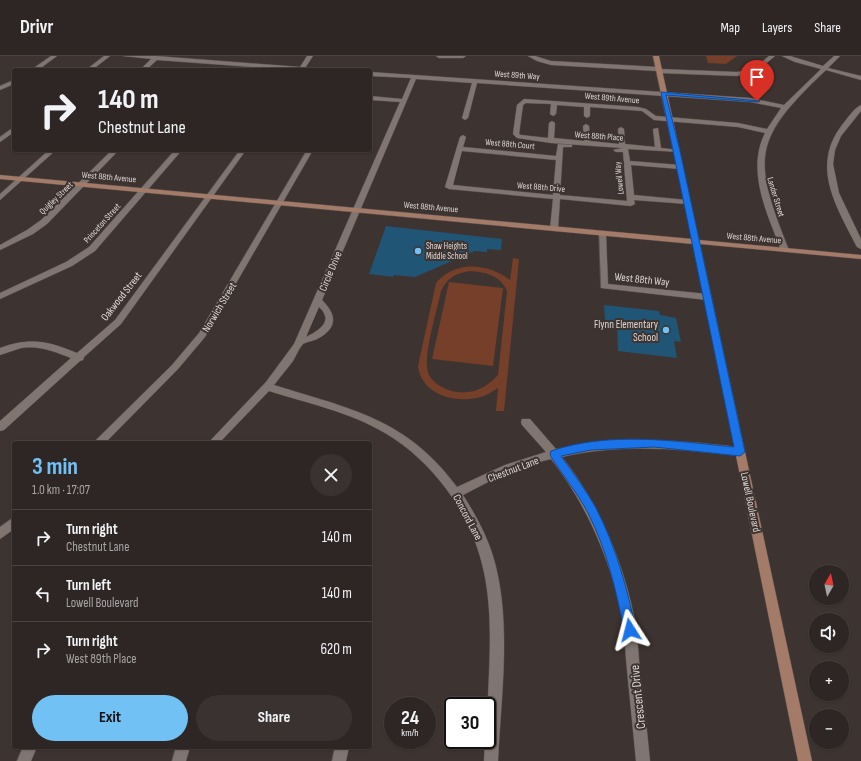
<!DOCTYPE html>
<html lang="en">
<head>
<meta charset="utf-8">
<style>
  :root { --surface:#2e2624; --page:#3a3231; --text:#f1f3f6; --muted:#a7a5a6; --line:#494341; --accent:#71c1f5 }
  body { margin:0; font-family:"Sofia Sans Condensed",sans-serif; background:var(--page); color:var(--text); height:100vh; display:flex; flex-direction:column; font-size:15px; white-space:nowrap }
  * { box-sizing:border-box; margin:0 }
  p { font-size:13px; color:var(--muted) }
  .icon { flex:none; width:22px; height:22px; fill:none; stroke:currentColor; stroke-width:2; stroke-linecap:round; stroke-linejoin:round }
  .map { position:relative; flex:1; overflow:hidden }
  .drawer { position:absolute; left:12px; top:385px; width:360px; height:308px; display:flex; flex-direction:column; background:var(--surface); border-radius:4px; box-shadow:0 1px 3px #0004,0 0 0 1px var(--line) }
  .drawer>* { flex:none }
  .top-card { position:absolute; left:12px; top:12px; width:360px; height:84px; border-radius:4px; box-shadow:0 1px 3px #0004,0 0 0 1px var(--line); background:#2e2624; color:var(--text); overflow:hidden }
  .needle { width:26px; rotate:9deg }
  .fabs { position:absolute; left:809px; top:509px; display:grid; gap:8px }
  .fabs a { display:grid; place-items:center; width:40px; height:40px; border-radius:50%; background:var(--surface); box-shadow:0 1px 3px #0004,0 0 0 1px var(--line); font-size:20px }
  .speed { position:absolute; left:384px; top:641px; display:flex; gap:8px; font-size:20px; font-weight:700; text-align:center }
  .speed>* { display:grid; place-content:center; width:52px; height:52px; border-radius:50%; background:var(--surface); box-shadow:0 1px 3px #0004,0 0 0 1px var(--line); line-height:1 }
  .speed small { font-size:10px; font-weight:400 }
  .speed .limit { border:2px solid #111; border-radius:6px; background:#fff; color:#111 }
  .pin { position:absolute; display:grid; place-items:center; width:34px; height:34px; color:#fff; margin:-41px -17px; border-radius:50% 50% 50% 0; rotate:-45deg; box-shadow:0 0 4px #0007 }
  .pin .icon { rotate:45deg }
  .me { position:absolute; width:44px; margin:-22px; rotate:351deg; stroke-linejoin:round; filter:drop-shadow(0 0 3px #0008) }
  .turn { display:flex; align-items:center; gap:14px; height:84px; padding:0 20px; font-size:18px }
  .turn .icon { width:52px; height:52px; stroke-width:2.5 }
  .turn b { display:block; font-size:28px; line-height:34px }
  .round { display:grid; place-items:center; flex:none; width:42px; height:42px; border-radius:21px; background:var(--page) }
  .head { display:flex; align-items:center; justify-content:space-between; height:68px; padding:0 20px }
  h1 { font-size:24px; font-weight:700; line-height:30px; color:var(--accent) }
  .cta { display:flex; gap:8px; margin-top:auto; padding:8px 20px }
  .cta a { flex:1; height:46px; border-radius:24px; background:var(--accent); color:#111; font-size:16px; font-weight:700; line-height:46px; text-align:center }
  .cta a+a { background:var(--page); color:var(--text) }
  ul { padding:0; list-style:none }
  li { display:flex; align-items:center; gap:12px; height:56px; padding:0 20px; border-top:1px solid var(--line) }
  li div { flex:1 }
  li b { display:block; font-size:15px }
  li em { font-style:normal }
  header { display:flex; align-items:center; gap:24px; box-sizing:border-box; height:56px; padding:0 20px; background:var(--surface); border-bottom:1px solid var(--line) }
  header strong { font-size:19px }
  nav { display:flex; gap:22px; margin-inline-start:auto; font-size:14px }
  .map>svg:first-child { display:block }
</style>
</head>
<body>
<header>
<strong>Drivr</strong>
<nav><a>Map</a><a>Layers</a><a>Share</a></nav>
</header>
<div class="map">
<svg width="861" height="705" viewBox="0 0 861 705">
  <rect width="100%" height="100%" fill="#3d3330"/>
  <g fill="#753f29" fill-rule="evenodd">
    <path d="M706,0h31l-11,8 -18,-1z"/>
    <path d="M513,202l6,1 -15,152h-8l2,-23c-6,4 -14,9 -22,10 -24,5 -55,-5 -58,-32l18,-83c19,-23 52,-20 74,-3zM470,215c16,1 31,5 37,20l-9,84c-12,13 -24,19 -41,17 -10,-1 -26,-9 -29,-20 -5,-17 9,-61 13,-81 6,-13 15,-18 29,-20z"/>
    <path d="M449,226l54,6 -10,78 -61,-7z"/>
  </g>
  <g fill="#205575">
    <path d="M386,170l116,13 -1,11 -14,-1v3l-12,-1 -60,26 -21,-2 -1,2 -24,-3z"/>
    <path d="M604,249l55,6 1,4 16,3 5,24 -7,-1 3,17 -59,-7 -1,-29 -12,-1z"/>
  </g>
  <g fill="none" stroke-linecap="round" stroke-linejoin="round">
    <g stroke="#58504d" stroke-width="1">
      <g id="street">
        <path d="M51,0h6l-19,14h-7z"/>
        <path d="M104,0h6l-18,14h-6z"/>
        <path d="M123,0h33l144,11 7,-11h6l-8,12 12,2h-25l-135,-10 -11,10h-6l11,-11z"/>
        <path d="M436,0h30l-3,2h-24z"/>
        <path d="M528,0h7l16,5 107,6 2,2 77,3 16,-3 16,-13h6l-18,15 -20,5 -78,-3 -2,-2 -106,-6 -14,-4z"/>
        <path d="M782,0h8l33,10 11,-10h6l-12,12 33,8v4l-35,-10c-74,70 -74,87 -37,180l-4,2 -4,-2c-14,-37 -35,-79 -16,-117l-27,-6 -84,-7 -12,-9 -52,-4v9l-3,2 -3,-2v-9l-27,-2 -1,9 -3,2 -3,-2 1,-10 -25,-1 -3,2 -4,29 2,1 27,3 1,-15 3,-2 3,2 -1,15 30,3 -1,-15 3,-2 3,2 1,15 29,3 -1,-15 3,-2 3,2 1,15 30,3 -2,-18 5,-1 3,20 18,2v2l-51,-3 2,12 50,4 3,2 -3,2 -49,-4 3,30 53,5 4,2 -4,2 -53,-4 1,4 -4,2 -71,-7 -2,30 -4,2 -4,-2 3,-30 -104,-10 -4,-2 15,-50 3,-2 3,2 -3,10 93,9 2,-12 14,1v2h-9l-3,48 67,6 -4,-49h-7l-3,-2 9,-2 -71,-5 -34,-5 -4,-4 4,-29 7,-6 114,8 8,2 10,7 82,7 29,6 14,-21 -31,-6 -273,-19 -9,35 -3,2 -3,-2 10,-35 -56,-4 -94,221c15,15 16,28 -5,39 -4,2 -11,3 -14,5 -4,4 -7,12 -10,17 -6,8 -13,16 -19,24 76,24 132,33 183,102l48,-22 41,-13 -24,-27 -1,-3 1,-3h8l26,30c48,-10 97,-10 145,-6 14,2 30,2 43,6l1,3 -1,3 -4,1c-59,-7 -119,-13 -178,1 36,45 60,102 72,159 4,18 4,36 6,54 4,31 7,61 10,91h-14c-3,-30 -6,-61 -9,-91 -2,-18 -2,-36 -5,-54 -12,-57 -35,-111 -71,-157 -31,7 -60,21 -88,36 14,22 27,46 33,72 15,62 5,130 2,194h-14l1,-21h2c0,-92 19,-169 -40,-250 -17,-23 -38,-43 -62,-57 -35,-21 -78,-30 -116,-42l-50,52h-11l58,-61 28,-38 106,-242 -30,-2v-4l32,3 9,-21 -41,-2v-4l380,26 34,7 37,-36 -26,-7zM462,95l94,9 -3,35 -100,-10zM319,251c15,14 1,23 -13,30z"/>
        <path d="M14,24v4l-14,6v-4z"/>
        <path d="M861,49v6l-20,25 -6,14 -2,14 6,29 22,46v10l-4,-2c-20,-40 -47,-80 -15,-122 5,-6 12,-17 19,-20z"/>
        <path d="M14,71v5l-14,10v-5z"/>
        <path d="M49,94h7l-56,50v-6z"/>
        <path d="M112,94h7l-72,74 -14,10 -33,16v-5l27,-15 14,-10z"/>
        <path d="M175,94h7l-87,101 -23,15 -72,33v-6l66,-31 23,-15z"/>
        <path d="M240,94h6l-125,174 -37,33 -1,3 -3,1 -76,69 -4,1v-10l71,-63c-16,-6 -32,-13 -50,-10 -7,2 -14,5 -21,7v-7c30,-11 48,-7 77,5l38,-33z"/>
        <path d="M307,94h6l-108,187 -27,32 -73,74h-12l79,-78 27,-32z"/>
        <path d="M599,176h6l1,2 2,50 99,10 4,3 -4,3 -106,-12z"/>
        <path d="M14,461v12l-14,10v-12z"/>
        <path d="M23,691h14l-6,14h-14z"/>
        <path d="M176,691h14l-4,14h-14z"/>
        <path d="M335,691h14l-3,14h-14z"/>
      </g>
    </g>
    <g stroke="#58504d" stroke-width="1">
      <path id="secondary" d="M653,0h6l40,184 162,15v4l-161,-15 112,517h-14l-105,-517 -693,-65v-4l692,64z"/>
    </g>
    <use href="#street" fill="#807570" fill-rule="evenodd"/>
    <use href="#secondary" fill="#a47a69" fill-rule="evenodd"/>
  </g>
  <path fill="#1a73e8" stroke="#114b97" d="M661,36l99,9 -3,1 -91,-7 14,56 65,301 -5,4 -86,-9 -63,3 -30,6c12,17 25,34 35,52 20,39 31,80 40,122l-2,4 -4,2 -4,-2 -2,-4c-8,-40 -17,-80 -36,-117 -10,-19 -25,-38 -37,-56l-1,-3 1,-3c59,-20 123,-10 183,-4z"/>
  <g fill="#71c1f5" stroke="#3d3330" stroke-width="1.5">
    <circle cx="418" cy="195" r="4"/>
    <circle cx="666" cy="274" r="4"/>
  </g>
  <g text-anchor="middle" stroke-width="4" stroke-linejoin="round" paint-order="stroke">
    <g font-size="9" fill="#dfd9d6" stroke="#3d3330">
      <text transform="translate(517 19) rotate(4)" y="3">West 89th Way</text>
      <text transform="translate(612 42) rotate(5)" y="3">West 89th Avenue</text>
      <text transform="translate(599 80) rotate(4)" y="3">West 88th Place</text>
      <text transform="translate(510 88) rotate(5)" y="3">West 88th Court</text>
      <text transform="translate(109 121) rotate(5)" y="3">West 88th Avenue</text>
      <text transform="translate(619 122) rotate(-96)" y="3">Lowell Way</text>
      <text transform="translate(541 131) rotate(5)" y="3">West 88th Drive</text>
      <text transform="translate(776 141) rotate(73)" y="3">Lander Street</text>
      <text transform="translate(56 142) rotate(-44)" y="3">Quigley Street</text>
      <text transform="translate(431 151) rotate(5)" y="3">West 88th Avenue</text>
      <text transform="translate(102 167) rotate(-48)" y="3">Princeton Street</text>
      <text transform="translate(754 182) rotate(5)" y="3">West 88th Avenue</text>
    </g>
    <g font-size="9" fill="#dfd9d6" stroke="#3d3330" text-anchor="start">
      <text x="426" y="193">Shaw Heights<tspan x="426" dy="10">Middle School</tspan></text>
    </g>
    <g font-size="11" fill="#dfd9d6" stroke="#3d3330">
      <text transform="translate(330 215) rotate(-67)" y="4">Circle Drive</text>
      <text transform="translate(642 223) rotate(6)" y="4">West 88th Way</text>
      <text transform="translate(121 240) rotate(-52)" y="4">Oakwood Street</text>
      <text transform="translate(219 251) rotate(-59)" y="4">Norwich Street</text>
      <text transform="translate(513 413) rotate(-21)" y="4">Chestnut Lane</text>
      <text transform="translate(751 446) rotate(78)" y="4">Lowell Boulevard</text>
      <text transform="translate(468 461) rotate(62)" y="4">Concord Lane</text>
    </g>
    <g font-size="11" fill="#dfd9d6" stroke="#3d3330" text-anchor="end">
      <text x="658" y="272">Flynn Elementary<tspan x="658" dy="13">School</tspan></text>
    </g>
    <g font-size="13" fill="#dfd9d6" stroke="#3d3330">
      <text transform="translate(637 641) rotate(-96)" y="5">Crescent Drive</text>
    </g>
  </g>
</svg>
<div class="fabs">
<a><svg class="needle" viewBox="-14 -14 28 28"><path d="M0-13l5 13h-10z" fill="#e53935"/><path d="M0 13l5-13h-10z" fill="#a7a5a6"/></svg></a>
<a><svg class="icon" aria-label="sound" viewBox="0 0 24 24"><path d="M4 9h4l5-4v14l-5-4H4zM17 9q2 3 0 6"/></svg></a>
<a>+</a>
<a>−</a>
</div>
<div class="speed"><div>24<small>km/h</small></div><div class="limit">30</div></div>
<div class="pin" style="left:757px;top:45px;background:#d93025"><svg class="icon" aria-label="arrive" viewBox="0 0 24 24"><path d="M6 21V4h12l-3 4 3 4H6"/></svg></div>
<svg class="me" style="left:630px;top:574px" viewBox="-20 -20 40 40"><path d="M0-17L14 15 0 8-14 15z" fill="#1a73e8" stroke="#fff" stroke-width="4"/></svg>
<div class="top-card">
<div class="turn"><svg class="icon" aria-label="right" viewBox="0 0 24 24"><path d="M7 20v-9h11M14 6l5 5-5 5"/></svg><div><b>140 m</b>Chestnut Lane</div></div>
</div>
<section class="drawer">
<div class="head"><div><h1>3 min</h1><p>1.0 km · 17:07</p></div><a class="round"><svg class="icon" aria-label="close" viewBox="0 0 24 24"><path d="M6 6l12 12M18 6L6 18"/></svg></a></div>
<ul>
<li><svg class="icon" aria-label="right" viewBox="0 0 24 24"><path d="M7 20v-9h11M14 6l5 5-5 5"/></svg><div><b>Turn right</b><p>Chestnut Lane</p></div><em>140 m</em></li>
<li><svg class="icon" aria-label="left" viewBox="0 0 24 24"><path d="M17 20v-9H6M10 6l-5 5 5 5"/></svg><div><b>Turn left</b><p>Lowell Boulevard</p></div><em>140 m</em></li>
<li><svg class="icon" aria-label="right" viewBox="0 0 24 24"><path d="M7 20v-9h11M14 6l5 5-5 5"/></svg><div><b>Turn right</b><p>West 89th Place</p></div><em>620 m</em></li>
</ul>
<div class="cta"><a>Exit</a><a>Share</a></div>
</section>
</div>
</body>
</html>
